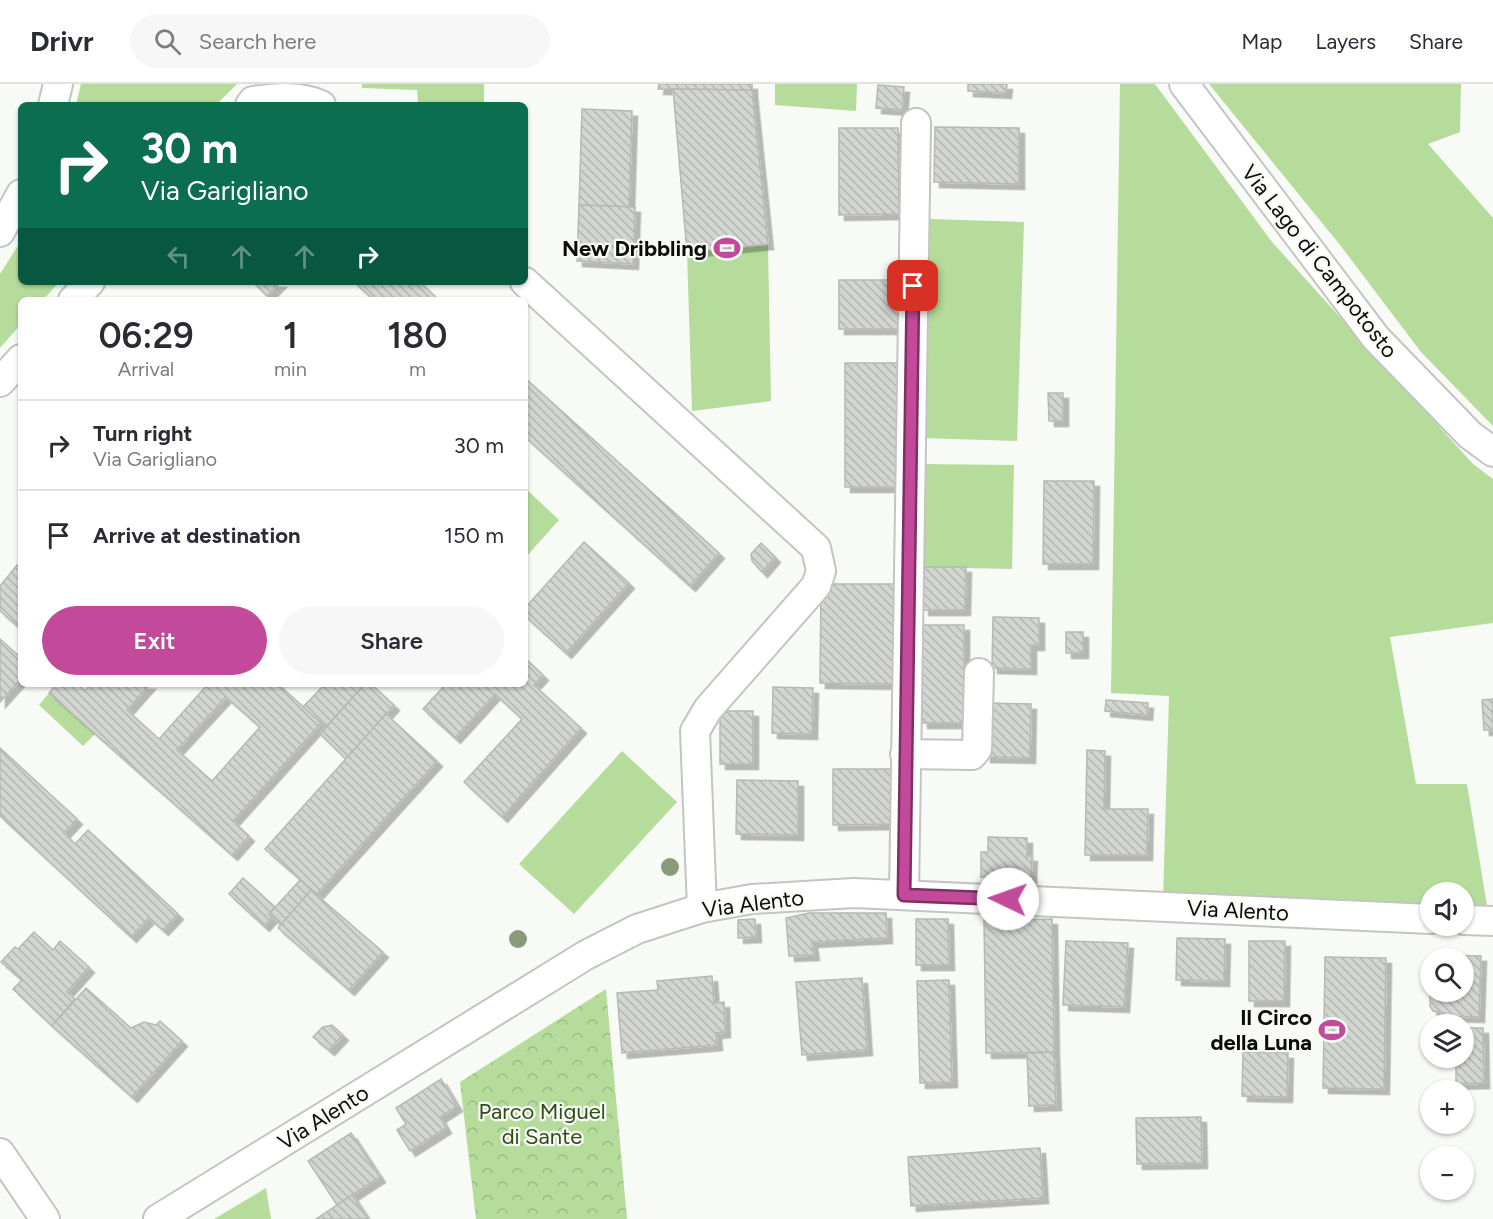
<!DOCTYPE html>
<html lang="en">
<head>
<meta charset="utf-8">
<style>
  :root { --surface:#fff; --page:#f7f7f7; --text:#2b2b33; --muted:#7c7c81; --line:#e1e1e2; --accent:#c3499b }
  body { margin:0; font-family:Figtree,sans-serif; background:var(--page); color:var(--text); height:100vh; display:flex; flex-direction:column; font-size:22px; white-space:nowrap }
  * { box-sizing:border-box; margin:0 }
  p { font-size:20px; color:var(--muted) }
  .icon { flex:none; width:33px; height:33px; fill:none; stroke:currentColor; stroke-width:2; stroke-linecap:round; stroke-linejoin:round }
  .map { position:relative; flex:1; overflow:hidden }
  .sheet { position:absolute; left:18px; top:213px; width:510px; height:390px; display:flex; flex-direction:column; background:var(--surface); border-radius:9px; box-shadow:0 2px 4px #0004 }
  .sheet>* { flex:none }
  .guide { position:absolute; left:18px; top:18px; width:510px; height:183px; border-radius:9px; box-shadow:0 2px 4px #0004; background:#0b6e4f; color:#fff; overflow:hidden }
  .tools { position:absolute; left:1420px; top:798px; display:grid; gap:12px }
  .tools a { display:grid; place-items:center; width:54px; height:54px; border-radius:50%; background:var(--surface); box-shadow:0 2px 4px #0004; font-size:30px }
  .pin { position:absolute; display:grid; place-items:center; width:51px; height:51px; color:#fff; margin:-26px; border-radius:12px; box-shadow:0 3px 9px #0006 }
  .me { position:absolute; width:66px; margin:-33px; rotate:273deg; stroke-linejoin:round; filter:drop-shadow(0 0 4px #0008) }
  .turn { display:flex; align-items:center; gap:21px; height:126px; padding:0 24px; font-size:27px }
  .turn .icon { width:78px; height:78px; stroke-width:2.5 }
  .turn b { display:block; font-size:42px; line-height:51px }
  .lanes { display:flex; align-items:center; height:57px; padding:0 24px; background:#0003; justify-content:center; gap:30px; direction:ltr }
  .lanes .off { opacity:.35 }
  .eta { display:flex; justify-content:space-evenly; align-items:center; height:102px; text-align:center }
  .eta b { font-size:36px; font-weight:600; line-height:42px }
  .primary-button { display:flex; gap:12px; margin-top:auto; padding:12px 24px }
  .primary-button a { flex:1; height:69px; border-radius:36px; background:var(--accent); color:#fff; font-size:24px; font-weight:600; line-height:69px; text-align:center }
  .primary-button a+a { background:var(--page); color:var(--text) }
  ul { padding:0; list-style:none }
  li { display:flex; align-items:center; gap:18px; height:90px; padding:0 24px; border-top:2px solid var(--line) }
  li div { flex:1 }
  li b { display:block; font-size:22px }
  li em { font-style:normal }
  header { display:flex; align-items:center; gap:36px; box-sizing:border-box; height:84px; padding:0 30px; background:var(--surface); border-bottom:2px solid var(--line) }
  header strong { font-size:28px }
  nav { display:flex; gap:33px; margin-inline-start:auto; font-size:21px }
  .search { width:420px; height:54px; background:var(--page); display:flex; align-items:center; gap:15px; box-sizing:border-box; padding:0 21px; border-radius:33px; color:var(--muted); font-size:22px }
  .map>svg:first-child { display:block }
</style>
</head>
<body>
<header>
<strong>Drivr</strong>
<div class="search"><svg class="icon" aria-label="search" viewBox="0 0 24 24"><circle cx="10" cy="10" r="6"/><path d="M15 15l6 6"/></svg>Search here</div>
<nav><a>Map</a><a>Layers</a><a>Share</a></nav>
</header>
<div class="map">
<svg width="1493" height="1135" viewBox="0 0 1493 1135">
  <defs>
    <pattern id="park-crowns" width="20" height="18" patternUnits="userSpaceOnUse" patternTransform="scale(1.5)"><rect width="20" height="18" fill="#b6dc9b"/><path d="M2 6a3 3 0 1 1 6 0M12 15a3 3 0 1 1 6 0" fill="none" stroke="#9bbb84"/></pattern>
    <pattern id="building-back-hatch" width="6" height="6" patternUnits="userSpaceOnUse" patternTransform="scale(1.5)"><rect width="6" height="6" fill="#d3d5d1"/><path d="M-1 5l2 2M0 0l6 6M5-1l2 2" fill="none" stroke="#b4b6b2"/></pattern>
    <filter id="shadow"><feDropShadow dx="5.5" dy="5.5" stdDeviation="0" flood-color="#0004"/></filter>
  </defs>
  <rect width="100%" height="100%" fill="#f8faf6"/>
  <g fill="#b6dc9b">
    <path d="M81,0h156l-21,21h-140z"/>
    <path d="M362,0h122v21h-66l-1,-15 -55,-2z"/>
    <path d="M659,0h93l16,160 3,157 -79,10 -5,-159 -14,-162 -15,-1z"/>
    <path d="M775,0h82l-1,27 -81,-6z"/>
    <path d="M1120,0h35l117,158 201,222 20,15v144l-103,14 26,147h51l20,122h-23v-14h-33v13l-268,-5 6,-204 -58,-3z"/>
    <path d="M1209,0h252l-1,48 -32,12 65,74v208l-72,-74 -81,-107z"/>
    <path d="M930,135l94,3 -7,219 -95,-3z"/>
    <path d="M21,157v41h38l-16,18h-22v24l-21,24v-74z"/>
    <path d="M924,380l90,1 -2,104 -89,-2z"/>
    <path d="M525,404l34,32 -34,38z"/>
    <path d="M49,609l46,41 -12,12 -44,-41z"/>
    <path d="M622,667l55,51 -103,112 -55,-50z"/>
    <path d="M266,1104l5,31h-57z"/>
  </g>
  <path fill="url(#park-crowns)" d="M606,905l21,230h-151l-16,-137z"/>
  <g fill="url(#building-back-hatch)" stroke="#b7b9b5" stroke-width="1.5" fill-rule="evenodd" filter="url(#shadow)">
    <path d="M659,0h93v6l-94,-1z"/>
    <path d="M968,0h39l-1,9 -38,-2z"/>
    <path d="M878,1l26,2 -2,23 -26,-2z"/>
    <path d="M673,5l79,1 16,154 -81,8z"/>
    <path d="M582,25l50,2 -3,96 -50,-2z"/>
    <path d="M935,43l84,1v56l-85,-2z"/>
    <path d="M839,44h59l1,86 -60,1z"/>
    <path d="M579,121l56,2 -2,57 -56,-3z"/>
    <rect x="839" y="196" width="59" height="49"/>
    <path d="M253,198h28l-14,14z"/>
    <path d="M354,198h66l19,18h-65z"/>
    <rect x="845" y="279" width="52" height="124"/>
    <path d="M525,294l194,175 -29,33 -165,-149z"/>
    <path d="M1048,309h15v28h-14z"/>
    <path d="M1044,397h50l-1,83h-50z"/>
    <path d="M584,458l45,41 -63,70 -41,-37v-8z"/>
    <path d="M761,459l14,14 -13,15 -10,-11 -1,-7z"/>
    <path d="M17,481l4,3v61l-21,-18v-25z"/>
    <path d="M923,483h43l-1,43h-42z"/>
    <path d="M821,500h73v100l-74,-1z"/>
    <path d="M993,533l46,1v27h-8v24l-39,-1z"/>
    <rect x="922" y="541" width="42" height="98"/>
    <rect x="1066" y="548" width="17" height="21"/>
    <path d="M0,555l21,19v21l-21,23z"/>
    <path d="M525,574l18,17 -9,10 47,43 -79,89 -38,-35 58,-63 -27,-25 -40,44 -32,-29 23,-25h79z"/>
    <path d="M57,600h21l7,7 6,-7h59l-23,26 32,29 49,-55h70l43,39 -88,98 16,15 -17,19 -183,-162zM226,613l34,30 -48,54 -35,-31z"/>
    <path d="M325,600h40l-39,43 -23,-20z"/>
    <path d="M365,600h6l23,21 -48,54 -26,-25z"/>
    <path d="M773,603l40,1 -1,46 -40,-1z"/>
    <path d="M1493,615v31h-9l-2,-30z"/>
    <path d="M1106,616l42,3 -1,12 -42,-4z"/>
    <path d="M987,619l44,1 -1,54 -45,-1z"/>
    <rect x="720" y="627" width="33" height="53"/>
    <path d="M386,630l51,47 -120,133 -52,-45z"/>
    <path d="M0,664l77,71 -13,14 11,11 13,-14 90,84 -15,16 -14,-12 -18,19 -131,-121z"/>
    <path d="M1087,666l18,1 -1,58h44l-1,46h-62z"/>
    <path d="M833,685h63v55l-63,1z"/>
    <path d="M737,696l61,1v54l-62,-1z"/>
    <path d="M988,753l39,1v18h5l-1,22 -50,-1v-25h7z"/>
    <path d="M243,794l32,29 -6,7 3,3 -8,9 -35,-32z"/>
    <path d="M300,796l11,10 -30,35 -12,-11z"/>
    <path d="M311,806l72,62 -34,38 -71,-62z"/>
    <path d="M809,829h77l1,25 -75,4 2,13 -25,1 -3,-38z"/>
    <path d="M755,835l1,18 -18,1v-18z"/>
    <path d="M916,835h32l1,46h-33z"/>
    <path d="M1052,835l2,133 -68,1 -2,-133z"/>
    <path d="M34,848l19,18 7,-9 29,26 -22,25 8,7 -23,27 -39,-37 9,-9 -21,-18 14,-15 3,2z"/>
    <path d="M1177,854l48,1 -1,42 -48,-1z"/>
    <path d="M1066,857l62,2 -4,64 -61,-2z"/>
    <path d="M1249,857h36l-1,60h-35z"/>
    <path d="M1442,871l39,1 -2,61 -34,-1v-3l-12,-2 -3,-5v-22l1,8h33v-34h-23z"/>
    <path d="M1325,873l61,1 -2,131 -61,-1z"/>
    <path d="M712,892l2,27 10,-1 1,30 -9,1 1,12 -95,8 -5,-60 41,-3 -1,-9z"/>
    <path d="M862,894l5,72 -65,5 -6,-73z"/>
    <path d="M949,896l3,102 -32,1 -3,-102z"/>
    <path d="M86,904l45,40 13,-6 12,3 4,-4 22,20 -50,56 -80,-71z"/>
    <path d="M332,941l11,10 -14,15 -16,-13 10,-10z"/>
    <path d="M1464,944h19l1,55 -28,1v-26h8z"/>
    <path d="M1054,968l2,53 -27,1 -2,-53z"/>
    <path d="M1243,968l45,1 -1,44 -45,-1z"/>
    <path d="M441,995l16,27 -17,11 6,11 -36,23 -13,-21 9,-6 -10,-16z"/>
    <path d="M1201,1033l1,46 -65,1 -1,-46z"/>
    <path d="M351,1049l29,44 -43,28 -29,-44z"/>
    <path d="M1040,1064l3,50 -132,8 -3,-49z"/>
    <path d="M352,1111l16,24h-52z"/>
  </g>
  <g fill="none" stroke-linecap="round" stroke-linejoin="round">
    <g stroke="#c3c5c2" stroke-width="32">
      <g id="minor">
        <path d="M1184,0l192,254 94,97 23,17"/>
        <path d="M53,21l5,-21"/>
        <path d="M250,21l3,-4c23,-3 46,-6 68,4"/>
        <path d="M0,148l21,-38"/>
        <path d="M525,198l291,266 5,23 -5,15 -108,123 -13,22 7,177"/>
        <path d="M73,216l17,-18"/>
        <path d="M0,298l21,-23"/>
        <path d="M905,670l67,1 5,-6 2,-76"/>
        <path d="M904,811l12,-772"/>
        <path d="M1464,836l29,1"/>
        <path d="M0,1069l45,66"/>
        <path d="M158,1135l428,-264 51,-26 65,-21 50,-9 102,-6 577,26"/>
      </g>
    </g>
    <use href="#minor" stroke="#fff" stroke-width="28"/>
  </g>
  <g fill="#899a7b">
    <circle cx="670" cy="783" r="9"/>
    <circle cx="518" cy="855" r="9"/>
  </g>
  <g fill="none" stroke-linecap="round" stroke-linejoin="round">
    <g stroke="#7f2f65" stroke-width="15">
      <path id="route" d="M913,202l-9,609 104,4"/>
    </g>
    <use href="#route" stroke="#c3499b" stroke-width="10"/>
  </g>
  <defs>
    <g id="stadium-bare" transform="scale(2.07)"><path d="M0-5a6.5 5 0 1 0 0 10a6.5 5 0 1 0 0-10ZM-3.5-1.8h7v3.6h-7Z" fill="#c3499b" stroke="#f8faf6" stroke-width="2.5" paint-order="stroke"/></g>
  </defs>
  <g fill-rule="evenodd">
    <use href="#stadium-bare" x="727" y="164"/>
    <use href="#stadium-bare" x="1332" y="946"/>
  </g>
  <g text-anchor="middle" stroke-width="4.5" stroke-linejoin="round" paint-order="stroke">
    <g font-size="22" font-weight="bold" fill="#0b0b0a" stroke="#f8faf6" text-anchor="end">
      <text x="707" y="172">New Dribbling</text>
      <text x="1312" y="941">Il Circo<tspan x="1312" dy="25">della Luna</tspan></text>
    </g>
    <g font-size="22" fill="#0b0b0a" stroke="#f8faf6">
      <text transform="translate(1320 177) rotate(52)" y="8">Via Lago di Campotosto</text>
      <text transform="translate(753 819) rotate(-7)" y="8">Via Alento</text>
      <text transform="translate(1238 826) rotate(3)" y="8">Via Alento</text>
      <text transform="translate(323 1033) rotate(-32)" y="8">Via Alento</text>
    </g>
    <g font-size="22" fill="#2f4b17" stroke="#f8faf6">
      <text x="542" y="1035">Parco Miguel<tspan x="542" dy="25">di Sante</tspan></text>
    </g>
  </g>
</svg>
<div class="tools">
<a><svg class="icon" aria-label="sound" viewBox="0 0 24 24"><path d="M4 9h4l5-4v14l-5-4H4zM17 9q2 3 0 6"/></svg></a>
<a><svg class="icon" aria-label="search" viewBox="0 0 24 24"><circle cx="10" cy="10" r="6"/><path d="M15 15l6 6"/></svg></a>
<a><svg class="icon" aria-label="layers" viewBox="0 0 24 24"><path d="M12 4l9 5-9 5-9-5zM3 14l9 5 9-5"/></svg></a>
<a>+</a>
<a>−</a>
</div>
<div class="pin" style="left:913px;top:202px;background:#d93025"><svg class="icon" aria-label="arrive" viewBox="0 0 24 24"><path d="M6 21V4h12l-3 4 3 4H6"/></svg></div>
<svg class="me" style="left:1008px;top:815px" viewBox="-20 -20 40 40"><circle r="19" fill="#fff"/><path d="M0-13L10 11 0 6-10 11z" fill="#c3499b"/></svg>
<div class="guide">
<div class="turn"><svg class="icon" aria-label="right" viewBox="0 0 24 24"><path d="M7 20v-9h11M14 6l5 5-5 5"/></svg><div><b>30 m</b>Via Garigliano</div></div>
<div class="lanes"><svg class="icon off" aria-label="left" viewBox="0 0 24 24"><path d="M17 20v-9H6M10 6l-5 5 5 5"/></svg><svg class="icon off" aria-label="ahead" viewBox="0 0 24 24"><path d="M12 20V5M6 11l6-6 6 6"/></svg><svg class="icon off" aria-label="ahead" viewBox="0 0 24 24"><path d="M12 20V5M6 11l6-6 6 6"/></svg><svg class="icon" aria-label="right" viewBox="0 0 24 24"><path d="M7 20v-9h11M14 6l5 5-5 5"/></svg></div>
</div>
<section class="sheet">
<div class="eta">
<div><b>06:29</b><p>Arrival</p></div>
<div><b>1</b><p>min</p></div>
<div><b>180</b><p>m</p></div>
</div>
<ul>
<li><svg class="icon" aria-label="right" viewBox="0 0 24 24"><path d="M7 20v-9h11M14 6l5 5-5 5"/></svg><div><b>Turn right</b><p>Via Garigliano</p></div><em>30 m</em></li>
<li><svg class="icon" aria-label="arrive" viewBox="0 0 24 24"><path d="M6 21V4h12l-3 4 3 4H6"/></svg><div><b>Arrive at destination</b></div><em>150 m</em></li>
</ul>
<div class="primary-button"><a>Exit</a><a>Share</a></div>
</section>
</div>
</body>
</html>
